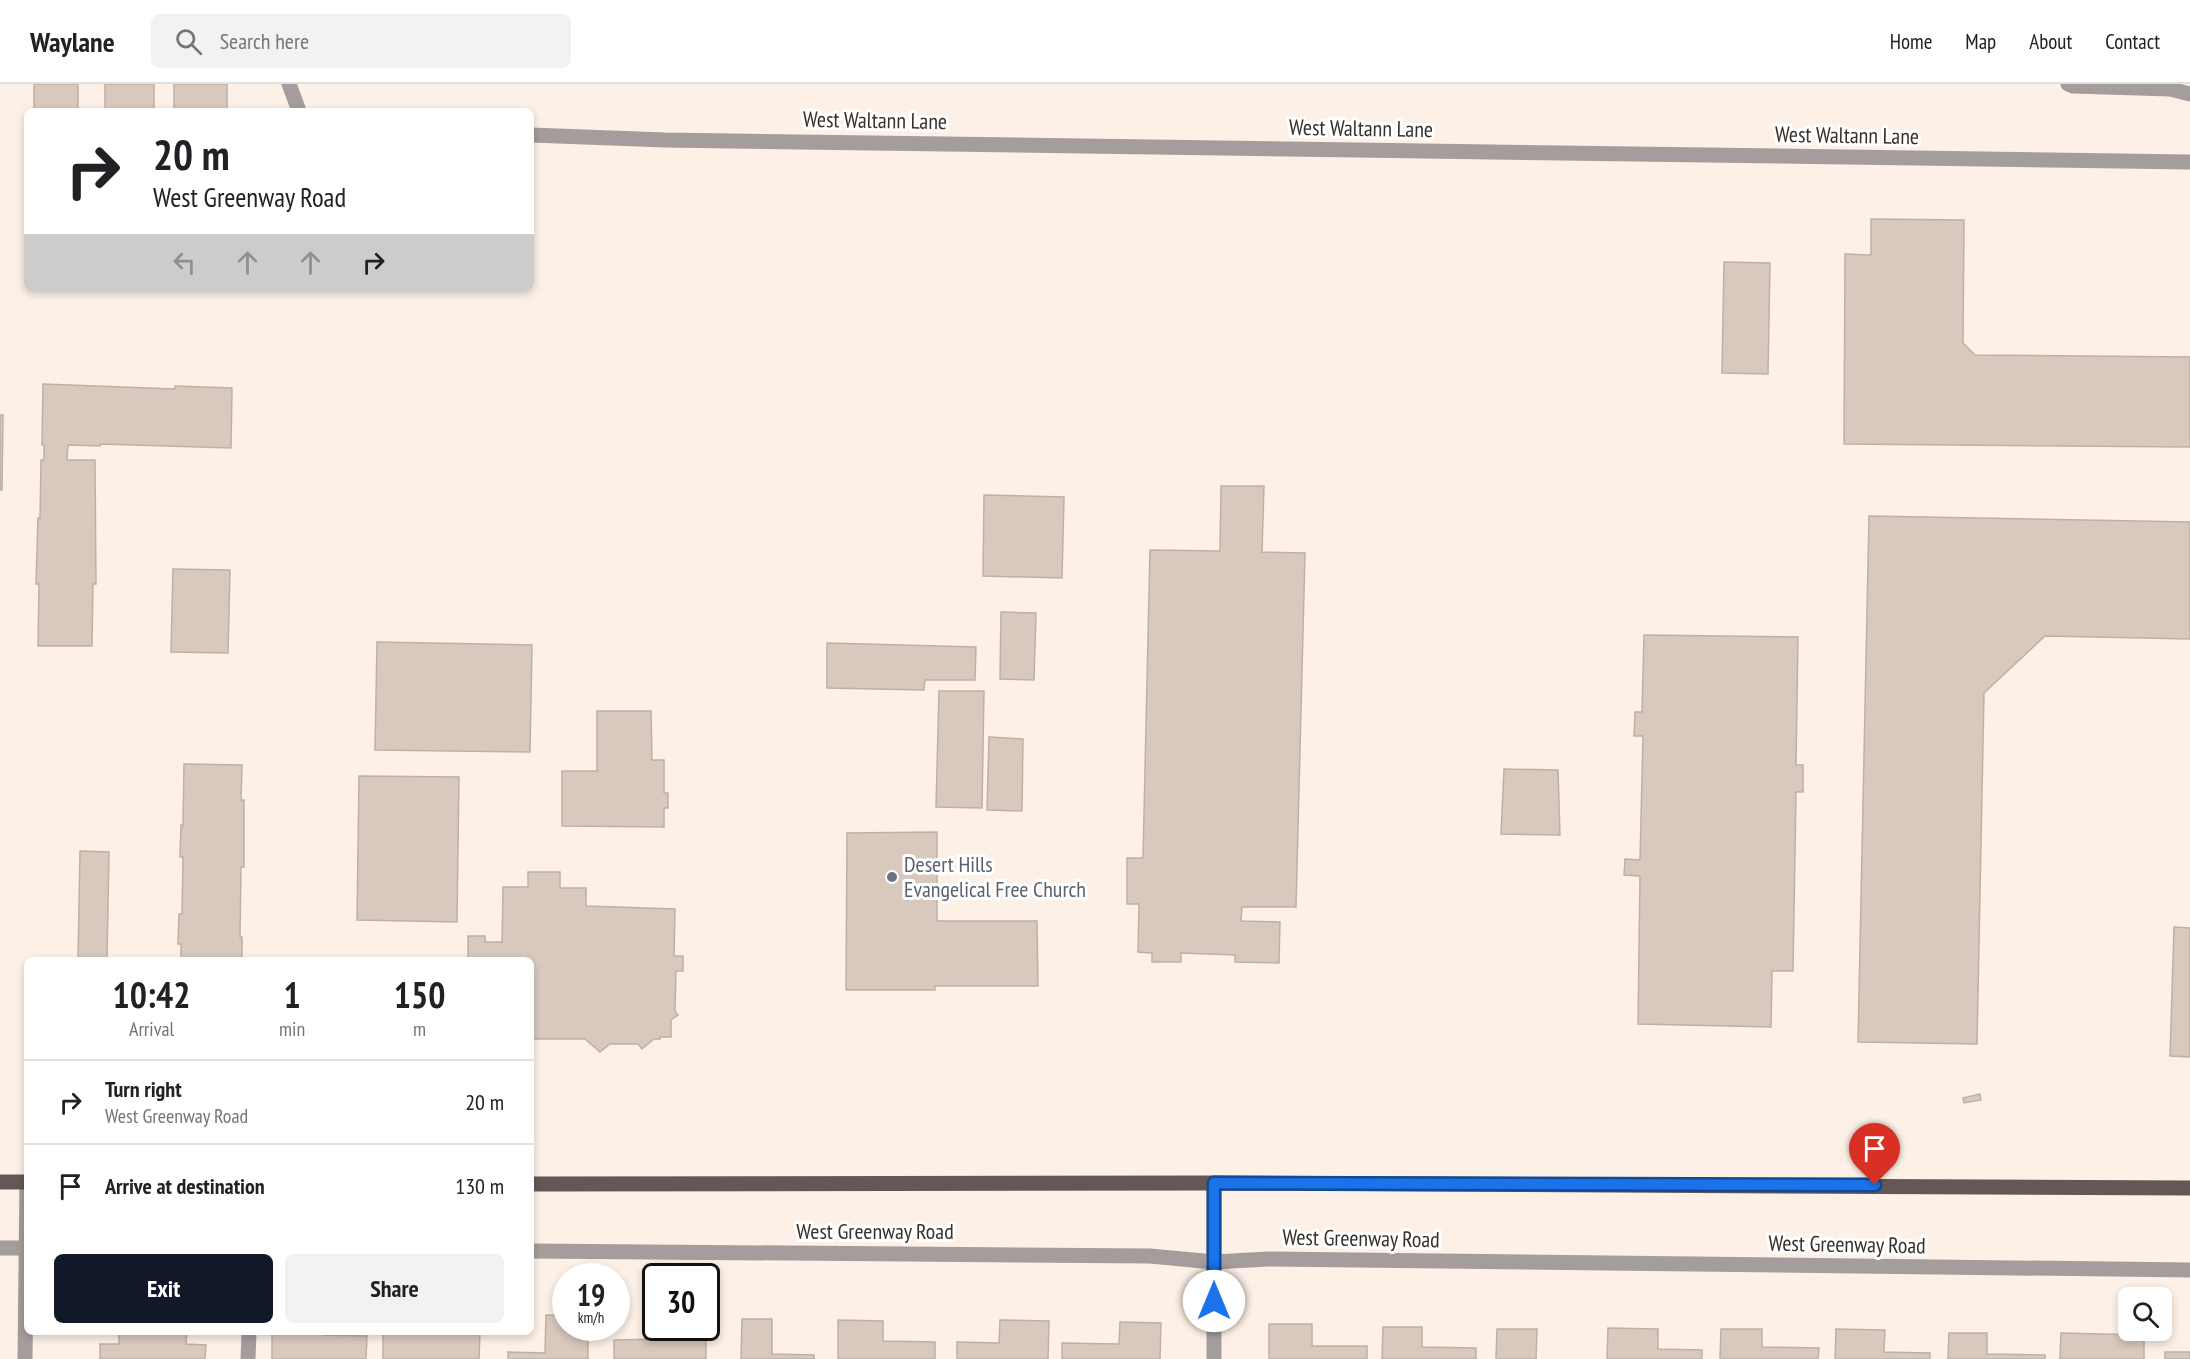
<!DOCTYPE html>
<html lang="en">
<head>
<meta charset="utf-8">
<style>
  :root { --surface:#fff; --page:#f2f2f2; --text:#202124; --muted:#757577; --line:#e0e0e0; --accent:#111827 }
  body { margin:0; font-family:"PT Sans Narrow",sans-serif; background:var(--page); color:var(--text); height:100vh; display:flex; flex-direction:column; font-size:22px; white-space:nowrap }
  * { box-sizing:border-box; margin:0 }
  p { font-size:20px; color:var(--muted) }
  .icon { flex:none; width:33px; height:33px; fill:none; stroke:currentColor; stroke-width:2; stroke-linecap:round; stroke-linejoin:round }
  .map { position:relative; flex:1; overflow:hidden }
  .panel { position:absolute; left:24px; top:873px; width:510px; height:378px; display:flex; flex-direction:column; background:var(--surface); border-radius:9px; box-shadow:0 3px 9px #0003 }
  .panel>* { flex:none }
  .guide { position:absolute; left:24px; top:24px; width:510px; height:183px; border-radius:9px; box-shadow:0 3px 9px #0003; background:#fff; color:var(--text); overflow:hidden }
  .controls { position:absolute; left:2118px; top:1203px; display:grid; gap:12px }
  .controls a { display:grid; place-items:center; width:54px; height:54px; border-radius:9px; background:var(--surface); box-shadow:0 3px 9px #0003; font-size:30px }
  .speed { position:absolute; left:552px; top:1179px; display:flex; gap:12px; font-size:30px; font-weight:700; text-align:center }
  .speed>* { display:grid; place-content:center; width:78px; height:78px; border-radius:50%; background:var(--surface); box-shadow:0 3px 9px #0003; line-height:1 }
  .speed small { font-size:15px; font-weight:400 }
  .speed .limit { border:3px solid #111; border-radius:9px; background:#fff; color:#111 }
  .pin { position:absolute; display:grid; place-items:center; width:51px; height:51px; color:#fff; margin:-62px -26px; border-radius:50% 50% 50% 0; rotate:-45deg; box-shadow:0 0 6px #0007 }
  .pin .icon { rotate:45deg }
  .me { position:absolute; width:66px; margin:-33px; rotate:0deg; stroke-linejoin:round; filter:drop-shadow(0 0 4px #0008) }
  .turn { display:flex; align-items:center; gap:21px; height:126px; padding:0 30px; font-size:27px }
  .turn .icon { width:78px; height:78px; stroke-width:2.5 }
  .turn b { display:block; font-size:42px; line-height:51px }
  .lanes { display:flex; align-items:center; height:57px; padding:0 30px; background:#0003; justify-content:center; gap:30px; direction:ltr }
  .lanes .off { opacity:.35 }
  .eta { display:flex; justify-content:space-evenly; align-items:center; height:102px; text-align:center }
  .eta b { font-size:36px; font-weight:700; line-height:42px }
  .primary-button { display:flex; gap:12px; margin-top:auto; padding:12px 30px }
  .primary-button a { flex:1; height:69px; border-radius:9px; background:var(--accent); color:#fff; font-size:24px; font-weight:700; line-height:69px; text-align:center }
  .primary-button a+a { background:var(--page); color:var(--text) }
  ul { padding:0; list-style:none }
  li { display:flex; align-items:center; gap:18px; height:84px; padding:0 30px; border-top:2px solid var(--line) }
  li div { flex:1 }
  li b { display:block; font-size:22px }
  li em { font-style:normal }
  header { display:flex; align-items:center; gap:36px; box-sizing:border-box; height:84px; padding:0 30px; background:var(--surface); border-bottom:2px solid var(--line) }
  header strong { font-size:28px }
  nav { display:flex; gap:33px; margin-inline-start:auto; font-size:21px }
  .search { width:420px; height:54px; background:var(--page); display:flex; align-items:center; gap:15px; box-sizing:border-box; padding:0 21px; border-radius:9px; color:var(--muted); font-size:22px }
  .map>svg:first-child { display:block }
</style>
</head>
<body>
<header>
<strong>Waylane</strong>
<div class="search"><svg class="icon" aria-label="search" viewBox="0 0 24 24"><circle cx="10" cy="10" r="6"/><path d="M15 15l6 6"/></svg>Search here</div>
<nav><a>Home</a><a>Map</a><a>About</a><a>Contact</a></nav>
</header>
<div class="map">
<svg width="2190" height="1275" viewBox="0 0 2190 1275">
  <rect width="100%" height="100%" fill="#fdf0e6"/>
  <g fill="#d8c8bd" stroke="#bfb0a5" stroke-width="1.5">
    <rect x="34" y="0" width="44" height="25"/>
    <rect x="105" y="0" width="49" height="26"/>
    <rect x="174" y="0" width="53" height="26"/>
    <path d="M1871,135l93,1 -1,123 12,12 215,2v90l-346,-3 1,-190 26,1z"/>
    <path d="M1724,178l46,1 -2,111 -46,-1z"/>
    <path d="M43,300l132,5v-3l57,2 -1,60 -131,-4v2l-32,-1 -1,15h28l1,124h-3l-1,62h-54l1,-62h-3l2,-66h2l1,-58h3v-15h-2z"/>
    <path d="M0,331h3l-1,75h-2z"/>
    <path d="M1221,402h43l-2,66 43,1 -9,354h-54l-1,14 39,1 -1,41 -44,-1v-7l-54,-2v9h-29v-9l-14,-1 1,-48h-12v-46h16l7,-308 70,1z"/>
    <path d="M984,411l80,2 -2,81 -79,-2z"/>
    <path d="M1869,432l321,6v117l-145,-3 -61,57 -7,351 -119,-2z"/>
    <path d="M173,485l57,1 -2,83 -57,-1z"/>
    <path d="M1001,528l35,1 -2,67 -34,-1z"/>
    <path d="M1644,551l154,2 -2,128h7v27h-7l-3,179h-21l-1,56 -133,-3 2,-148 -16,-1 1,-16 15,1 3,-124h-9l1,-24h7z"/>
    <path d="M377,558l155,3 -2,107 -155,-2z"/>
    <path d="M827,559l149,4 -1,33h-50l-1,10 -97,-2z"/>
    <path d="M939,607h45l-2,117 -46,-1z"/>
    <path d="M597,627h54l1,49h12v33h4v15h-4v19l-102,-1v-55h35z"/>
    <path d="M989,653l34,2 -1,72 -35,-1z"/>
    <path d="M184,680l58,1 -1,35h3v67h-3l-1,70h2v23h-61v-16h-3l1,-30h3l1,-57h-3l1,-32 2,1z"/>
    <path d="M1504,685l54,1 2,65 -59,-1z"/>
    <path d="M359,692l100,1 -2,145 -100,-2z"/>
    <path d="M937,748v89h100l1,65h-103v4h-89l1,-157z"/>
    <path d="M80,767l29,1 -2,108h-29z"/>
    <path d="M528,788h32v16h26v18l89,3 -1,47h9v15h-7l-1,40 3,4 -7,5v17h-11v2h-6l-12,10 -4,-5h-28l-10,8 -15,-13h-54v-79h-63v-24h17v6h17l1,-55h25z"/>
    <path d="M2174,843l16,1v129l-20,-1z"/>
    <path d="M1980,1010l1,6 -17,3 -1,-5z"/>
    <path d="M546,1231l20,1v12h22v31h-80v-7l37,1z"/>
    <path d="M742,1235h30v35l42,1v4h-73z"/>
    <path d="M838,1236l45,1v20l52,1v17h-97z"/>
    <path d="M1000,1236l49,1 -1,38h-91v-17l42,1z"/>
    <path d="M1120,1238l41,1 -1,36h-98v-16l57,1z"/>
    <path d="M1269,1240h43v22h55v13h-98z"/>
    <path d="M1383,1243h39v20l54,1v11h-94z"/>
    <path d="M666,1244h40v31h-92v-19l52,-1z"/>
    <path d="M1608,1244l50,1v20l44,1v9h-95z"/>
    <path d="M1497,1245h40l-1,30h-40z"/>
    <path d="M1721,1245h41v18l57,1 -1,11h-98z"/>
    <path d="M1836,1245l49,1 -1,22 46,1v6h-95z"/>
    <path d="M119,1248h68l-1,12 20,1 -1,14h-105v-15h19z"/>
    <path d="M272,1248h51v3l44,1 -1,23h-94z"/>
    <path d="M383,1248h97l-1,27h-96z"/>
    <path d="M1949,1249h38v21l58,1v4h-97z"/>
    <path d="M2061,1249l83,2v24h-84z"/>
    <rect x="2165" y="1268" width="25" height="7"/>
  </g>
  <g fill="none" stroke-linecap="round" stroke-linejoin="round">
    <g stroke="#a59c9c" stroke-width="15">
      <path d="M289,0l10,27"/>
      <path d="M2068,0l5,2 97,3 20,5"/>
      <path d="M531,51l134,5 1525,22"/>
      <path d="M0,1164h27"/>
      <path d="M531,1167l619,5 64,6 54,-3 922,11"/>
      <path d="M25,1275l2,-177"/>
      <path d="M248,1275l1,-27"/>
      <path d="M1214,1275v-176"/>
    </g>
    <g stroke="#665656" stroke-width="15">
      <path d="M0,1098h27"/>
      <path d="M531,1100l683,-1 976,5"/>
    </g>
  </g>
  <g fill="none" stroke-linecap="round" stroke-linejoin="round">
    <g stroke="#114b97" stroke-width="15">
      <path id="route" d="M1214,1217v-118l661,2"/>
    </g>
    <use href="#route" stroke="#1a73e8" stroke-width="10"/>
  </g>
  <circle fill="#6b7280" stroke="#fff" stroke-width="2" cx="892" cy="793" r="6"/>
  <g text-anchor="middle" stroke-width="6" stroke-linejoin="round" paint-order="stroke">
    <g font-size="22" fill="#37312c" stroke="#fff">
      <text transform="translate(875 36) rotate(1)" y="8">West Waltann Lane</text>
      <text transform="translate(1361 44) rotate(1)" y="8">West Waltann Lane</text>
      <text transform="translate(1847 51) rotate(1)" y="8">West Waltann Lane</text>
      <text x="875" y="1155">West Greenway Road</text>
      <text transform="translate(1361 1154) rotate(1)" y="8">West Greenway Road</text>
      <text transform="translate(1847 1160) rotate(1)" y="8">West Greenway Road</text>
    </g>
    <g font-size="22" fill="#5b616d" stroke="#fff" text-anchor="start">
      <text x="904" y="788">Desert Hills<tspan x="904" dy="25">Evangelical Free Church</tspan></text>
    </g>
  </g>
</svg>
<div class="controls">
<a><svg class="icon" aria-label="search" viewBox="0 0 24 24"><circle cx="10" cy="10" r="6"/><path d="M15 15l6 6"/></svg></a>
</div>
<div class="speed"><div>19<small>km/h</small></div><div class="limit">30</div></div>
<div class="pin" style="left:1875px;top:1101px;background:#d93025"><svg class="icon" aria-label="arrive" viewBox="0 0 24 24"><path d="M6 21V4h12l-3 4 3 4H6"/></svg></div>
<svg class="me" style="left:1214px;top:1217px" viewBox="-20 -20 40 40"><circle r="19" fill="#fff"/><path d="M0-13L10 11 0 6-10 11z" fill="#1a73e8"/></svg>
<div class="guide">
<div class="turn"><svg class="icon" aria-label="right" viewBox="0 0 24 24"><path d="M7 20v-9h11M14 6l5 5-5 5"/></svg><div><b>20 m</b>West Greenway Road</div></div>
<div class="lanes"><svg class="icon off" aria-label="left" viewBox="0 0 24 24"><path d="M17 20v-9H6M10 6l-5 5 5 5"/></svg><svg class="icon off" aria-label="ahead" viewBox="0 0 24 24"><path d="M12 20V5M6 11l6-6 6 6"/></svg><svg class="icon off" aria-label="ahead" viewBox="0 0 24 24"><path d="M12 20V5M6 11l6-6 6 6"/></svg><svg class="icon" aria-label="right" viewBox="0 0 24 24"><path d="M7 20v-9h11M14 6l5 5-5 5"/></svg></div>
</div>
<section class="panel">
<div class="eta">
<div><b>10:42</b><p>Arrival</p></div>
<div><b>1</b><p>min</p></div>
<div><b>150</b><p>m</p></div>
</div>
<ul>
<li><svg class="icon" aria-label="right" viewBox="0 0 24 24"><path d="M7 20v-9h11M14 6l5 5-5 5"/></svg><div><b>Turn right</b><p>West Greenway Road</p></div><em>20 m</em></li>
<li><svg class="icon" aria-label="arrive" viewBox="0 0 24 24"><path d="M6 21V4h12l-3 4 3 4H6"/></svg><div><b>Arrive at destination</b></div><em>130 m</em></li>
</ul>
<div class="primary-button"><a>Exit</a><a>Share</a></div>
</section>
</div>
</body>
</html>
